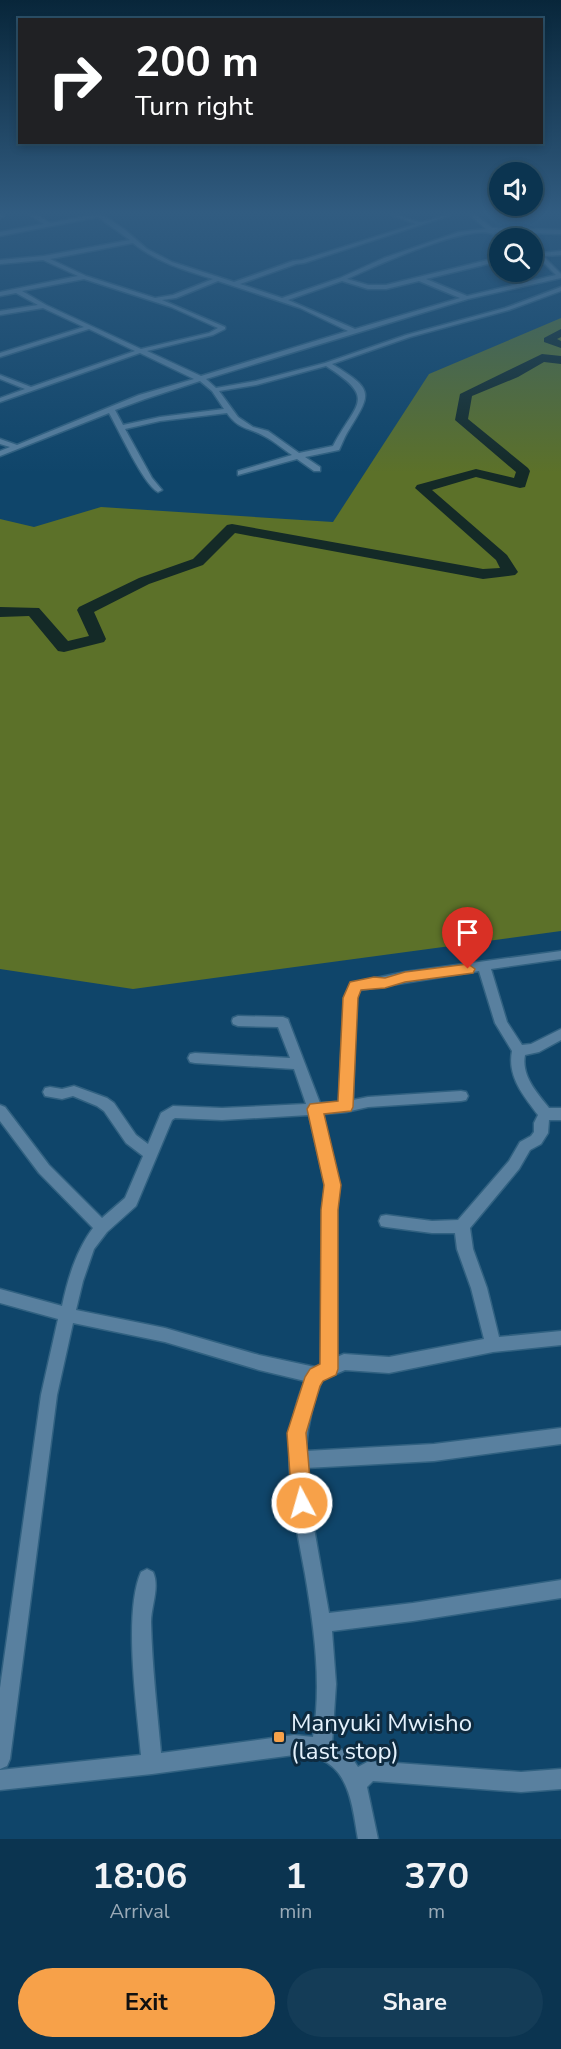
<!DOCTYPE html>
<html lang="en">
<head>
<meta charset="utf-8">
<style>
  :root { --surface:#0b3450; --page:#143c57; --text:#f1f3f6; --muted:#9aaab7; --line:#2b4f67; --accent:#f7a149 }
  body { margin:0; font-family:"Nunito Sans",sans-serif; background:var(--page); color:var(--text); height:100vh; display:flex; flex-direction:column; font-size:22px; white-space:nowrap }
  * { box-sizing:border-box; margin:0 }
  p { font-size:20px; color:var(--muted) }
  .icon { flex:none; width:33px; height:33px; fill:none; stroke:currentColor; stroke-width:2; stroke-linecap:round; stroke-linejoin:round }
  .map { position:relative; height:1839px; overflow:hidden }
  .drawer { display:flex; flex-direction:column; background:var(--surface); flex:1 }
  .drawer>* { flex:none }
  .top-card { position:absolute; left:18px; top:18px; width:525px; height:126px; border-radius:0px; box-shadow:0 3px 9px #0003,0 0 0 2px var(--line); background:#202124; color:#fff; overflow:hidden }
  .tools { position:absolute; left:489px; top:162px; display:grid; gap:12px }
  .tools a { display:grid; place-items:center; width:54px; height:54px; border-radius:50%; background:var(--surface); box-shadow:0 3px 9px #0003,0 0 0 2px var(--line); font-size:30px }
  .pin { position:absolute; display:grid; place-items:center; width:51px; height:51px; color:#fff; margin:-62px -26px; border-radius:50% 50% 50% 0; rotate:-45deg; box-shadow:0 0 6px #0007 }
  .pin .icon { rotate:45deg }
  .me { position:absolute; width:66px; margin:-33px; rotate:354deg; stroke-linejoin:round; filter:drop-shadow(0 0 4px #0008) }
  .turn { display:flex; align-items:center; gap:21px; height:126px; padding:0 18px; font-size:27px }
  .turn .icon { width:78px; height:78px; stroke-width:2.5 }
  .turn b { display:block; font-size:42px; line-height:51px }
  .eta { display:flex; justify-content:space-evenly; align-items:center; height:102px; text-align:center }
  .eta b { font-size:36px; font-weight:700; line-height:42px }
  .button { display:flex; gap:12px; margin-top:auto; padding:12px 18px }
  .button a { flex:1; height:69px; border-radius:36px; background:var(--accent); color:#111; font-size:24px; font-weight:700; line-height:69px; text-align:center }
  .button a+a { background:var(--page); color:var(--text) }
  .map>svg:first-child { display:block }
</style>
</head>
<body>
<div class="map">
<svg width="561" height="1839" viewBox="0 0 561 1839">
  <rect width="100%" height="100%" fill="#0f456a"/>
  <path fill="#5c7129" d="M561,318v613l-428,58 -133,-20v-450l34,8 67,-20 232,15 96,-148z"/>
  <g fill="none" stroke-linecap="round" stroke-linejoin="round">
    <g fill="#142a27" fill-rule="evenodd">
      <path d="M561,329v8l-4,2 4,2v7l-17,-6v-4z"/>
      <path d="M542,354l19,2v8l-17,-2 -26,15 -46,19 -4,23 60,49 2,3 -5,16 -5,1 -44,-11 -44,13 75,65 11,17 -3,3 -32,4 -248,-46 -32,32 -54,19 -55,28 12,27 -2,3 -40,10 -6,-1 -29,-35 -29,1v-10l39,1 29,33 21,-5 -12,-26 2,-3 60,-29 54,-19 34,-34 5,-1 251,45 17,-1 -4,-8 -81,-72 2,-3 59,-16 38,9 2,-6 -61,-52 5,-26z"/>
    </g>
    <g stroke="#316181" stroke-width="3">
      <g id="minor">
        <path d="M0,215h5l-5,3z"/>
        <path d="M30,215h7l13,8 41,-8h12l22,15 22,19 25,13 62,20 59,-21 9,-1 114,-36 -23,-9c10,0 20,7 29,7 10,-1 18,-7 29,-7l-147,48 -8,1 -56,20 42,14 58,-20 44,-20 75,-26 27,-3 -16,-14h6l16,13 69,2v4l-65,-2 -3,2c-23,-11 -120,33 -146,45l21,6h18l114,-28v4l-74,18 41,17 89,-21 -19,-19h-5v-2l29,-3v4l-18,1 18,18v4l-93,21 -262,80 10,9 40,-7 69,-18 81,-28 99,-27 56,-21v4l-52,19 -99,27 -78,27c44,27 39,29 15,69 -3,5 -5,11 -8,17l-34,7 15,10v4h-6l-17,-12 -59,16v-4l54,-16c-9,-6 -18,-14 -28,-19 -16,-9 -25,-6 -37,-23l-67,8 -35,8 27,49 10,12 -4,2c-15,-8 -39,-62 -49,-79l-109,43v-5l10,-4 -10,-3v-5l17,6 122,-50 55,-16 -54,-26 -140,49v-4l25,-9 -25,-10v-4l31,12 104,-36 -46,-22 -89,28v-4l84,-26 -41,-19 -43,7v-4l38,-6 -22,-12 -16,3v-4l78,-16 -35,-16 -43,4v-4l44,-4 86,-16 -32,-23 -98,19v-4l44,-8zM133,243c23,19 51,27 80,36l-40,16 -18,3 -69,-22 -36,-17zM84,279l87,28 47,21 -9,5 -68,16 -95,-44 -24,-14zM218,281l82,27 48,23 -147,45 -54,-25 66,-16 12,-6v-2l-63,-27 14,-2zM342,281l26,8h18l33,-8 41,17 -105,31 -67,-29zM326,366c52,33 30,36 7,80l-34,7 -31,-22 -15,-4 -15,-10 -19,-26 37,-6zM200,381l12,10 12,18 -64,8 -37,8 -8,-15 30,-11z"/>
        <path d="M561,951v8l-70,10 16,53 15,23 9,-1 30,-15v11l-22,12 -14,3c-4,21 12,38 24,53h12v12h-12l-1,13 -7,11 -11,6 -11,19 -49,59 3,21 14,39 12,49 62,-6v14l-68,7 -104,21 -44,-3 -23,10c-10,23 -14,44 -16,68v3l128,-7 127,-16v16l-127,17 -128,7 3,32 20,113 84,-10 148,-23v18l-148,23 -81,10 4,53 -4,60 18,11 8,12 11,-6 152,11 40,-3v20l-40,3 -148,-11 -6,6 11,52h-20c-5,-27 -7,-66 -36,-79 -9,-4 -19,-4 -28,-5l-142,19 -152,16v-20l141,-15c-4,-47 -18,-142 0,-183l6,-3 6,3c7,15 -2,34 -2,50 1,44 6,87 10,131l133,-18 19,2c9,-54 1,-110 -8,-163 -12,-65 -28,-131 0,-193l-46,-11 -94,-28 -92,-19 -16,72 -47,364 -3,7 -7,3v-81l41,-293 17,-76 -58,-16v-14l62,17c6,-28 14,-55 31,-78l-54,-55 -39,-52v-16l5,2 44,58 53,53 23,-20 18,-42 -17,-13 -22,-32 -7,-5 -24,-10 -11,3 -17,-3 -2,-4 2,-4 5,-1 12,2 12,-3 33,12 7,5 22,32 12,9 13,-31 12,-7 49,2 84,-4 -12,-35 -99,-6 -5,-1 -2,-4 2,-4 5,-1 95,5 -12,-31 -40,-1 -5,-2 -1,-3 1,-3 5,-2 45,1 5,2 1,3 31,81 19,-1 5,-104 7,-15 54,-11zM479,971l16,52 17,28c-5,26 12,45 26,64l-4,8v9l-3,4 -11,6 -11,19 -51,59 -26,1 -46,-6 -5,1 -2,5 2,5 5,1 46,6h23l2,16 14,39 13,51 -95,18 -45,-3 -7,3v-147l2,-25 -16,-71 23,-2 22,-5 93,-6 5,-1 2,-4 -2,-4 -5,-1 -93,6 -15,3 3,-102 4,-8zM309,1115l16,70 -2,25 -2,155 -6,2 -56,-12 -94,-27 -89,-18 7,-29 11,-32 13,-17 29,-26 36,-86 3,-2 47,2z"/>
      </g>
    </g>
    <use href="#minor" fill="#59809f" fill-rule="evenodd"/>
  </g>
  <linearGradient id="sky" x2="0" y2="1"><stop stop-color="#08263a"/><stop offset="0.45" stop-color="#315c81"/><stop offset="1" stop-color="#315c81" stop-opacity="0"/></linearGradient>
  <rect width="561" height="473" fill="url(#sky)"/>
  <path fill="#f7a149" stroke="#a1692f" stroke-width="1.5" d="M468,964l7,5 -2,4 -68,9 -20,6 -24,2 -3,8 -5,109 -2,4 -27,3 17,71 -3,25v159l-2,6 -13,6 -3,5 -14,47 6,70 -3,7 -7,3 -7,-3 -3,-7 -5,-70 18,-56 5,-8 10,-5 1,-154 3,-25 -17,-76 3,-5 28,-3 5,-103 7,-16 24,-5 11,1 20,-6z"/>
  <rect fill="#f7a149" stroke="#0e2b40" stroke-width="2" x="273" y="1731" width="12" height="12" rx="3"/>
  <g text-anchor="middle" stroke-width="6" stroke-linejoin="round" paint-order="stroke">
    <g font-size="24" fill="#e4f1fc" stroke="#0e2b40" text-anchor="start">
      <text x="291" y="1731">Manyuki Mwisho<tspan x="291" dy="28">(last stop)</tspan></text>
    </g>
  </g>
</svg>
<div class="tools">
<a><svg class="icon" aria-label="sound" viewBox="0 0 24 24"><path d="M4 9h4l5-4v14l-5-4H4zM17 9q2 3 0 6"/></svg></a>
<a><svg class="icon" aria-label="search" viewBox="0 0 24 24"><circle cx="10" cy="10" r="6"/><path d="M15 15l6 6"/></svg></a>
</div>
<div class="pin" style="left:468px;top:969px;background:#d93025"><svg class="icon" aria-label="arrive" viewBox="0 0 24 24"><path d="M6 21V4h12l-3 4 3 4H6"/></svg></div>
<svg class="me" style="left:302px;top:1503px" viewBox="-20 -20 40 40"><circle r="17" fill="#f7a149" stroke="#fff" stroke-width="3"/><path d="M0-11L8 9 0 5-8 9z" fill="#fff"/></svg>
<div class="top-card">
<div class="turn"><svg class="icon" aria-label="right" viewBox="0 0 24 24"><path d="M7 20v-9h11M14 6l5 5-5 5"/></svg><div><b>200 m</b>Turn right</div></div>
</div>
</div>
<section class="drawer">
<div class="eta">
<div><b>18:06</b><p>Arrival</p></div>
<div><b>1</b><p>min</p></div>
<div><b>370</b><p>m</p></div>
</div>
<div class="button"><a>Exit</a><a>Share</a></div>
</section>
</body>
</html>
